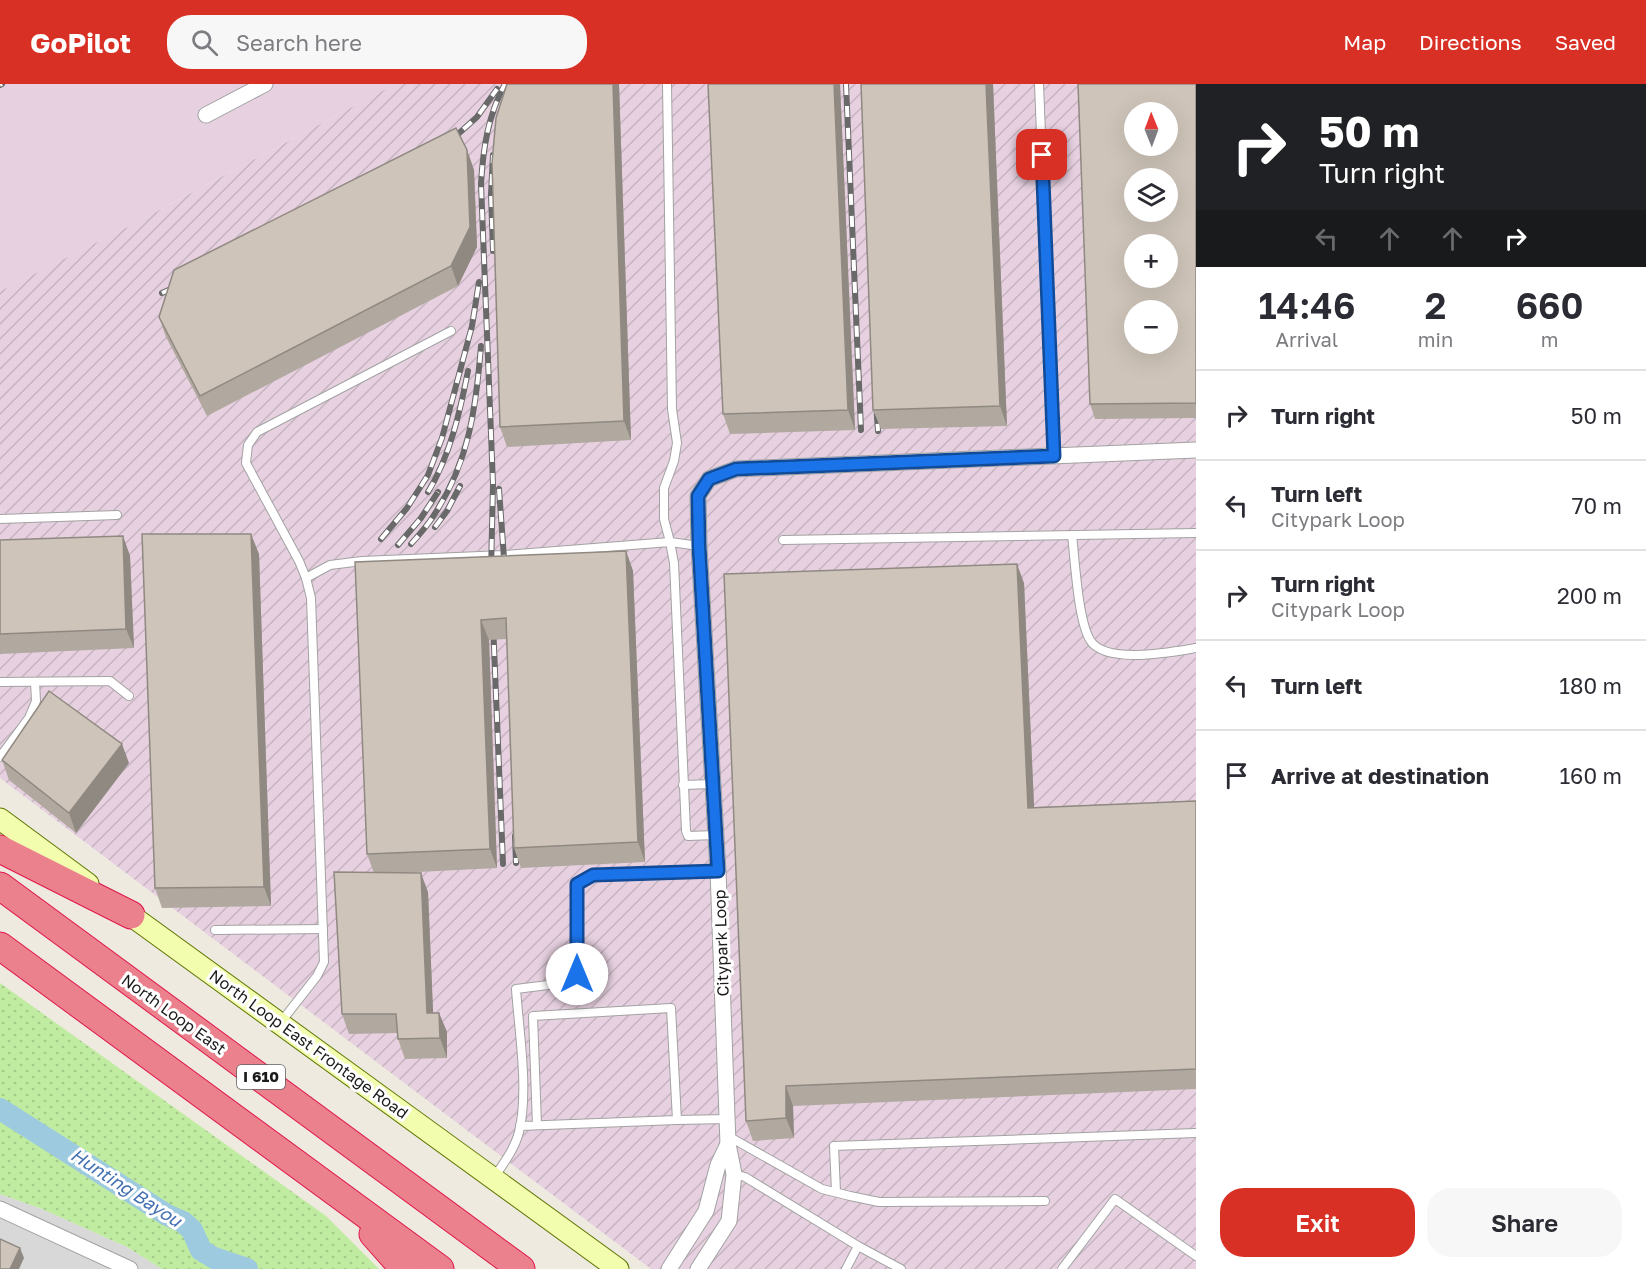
<!DOCTYPE html>
<html lang="en">
<head>
<meta charset="utf-8">
<style>
  :root { --surface:#fff; --page:#f7f7f7; --text:#2b2b33; --muted:#7c7c81; --line:#e1e1e2; --accent:#d93025 }
  body { margin:0; font-family:"Golos Text",sans-serif; background:var(--page); color:var(--text); height:100vh; display:flex; flex-direction:column; font-size:22px; white-space:nowrap }
  * { box-sizing:border-box; margin:0 }
  p { font-size:20px; color:var(--muted) }
  .icon { flex:none; width:33px; height:33px; fill:none; stroke:currentColor; stroke-width:2; stroke-linecap:round; stroke-linejoin:round }
  .map { position:relative; flex:1; overflow:hidden }
  .drawer { display:flex; flex-direction:column; background:var(--surface); width:450px }
  .drawer>* { flex:none }
  .guide { background:#202124; color:#fff; overflow:hidden }
  .needle { width:39px; rotate:359deg }
  .fabs { position:absolute; left:1124px; top:18px; display:grid; gap:12px }
  .fabs a { display:grid; place-items:center; width:54px; height:54px; border-radius:50%; background:var(--surface); box-shadow:0 6px 24px #0002; font-size:30px }
  .pin { position:absolute; display:grid; place-items:center; width:51px; height:51px; color:#fff; margin:-26px; border-radius:12px; box-shadow:0 3px 9px #0006 }
  .me { position:absolute; width:66px; margin:-33px; rotate:0deg; stroke-linejoin:round; filter:drop-shadow(0 0 4px #0008) }
  .turn { display:flex; align-items:center; gap:21px; height:126px; padding:0 24px; font-size:27px }
  .turn .icon { width:78px; height:78px; stroke-width:2.5 }
  .turn b { display:block; font-size:42px; line-height:51px }
  .lanes { display:flex; align-items:center; height:57px; padding:0 24px; background:#0003; justify-content:center; gap:30px; direction:ltr }
  .lanes .off { opacity:.35 }
  .eta { display:flex; justify-content:space-evenly; align-items:center; height:102px; text-align:center }
  .eta b { font-size:36px; font-weight:600; line-height:42px }
  .cta { display:flex; gap:12px; margin-top:auto; padding:12px 24px }
  .cta a { flex:1; height:69px; border-radius:24px; background:var(--accent); color:#fff; font-size:24px; font-weight:600; line-height:69px; text-align:center }
  .cta a+a { background:var(--page); color:var(--text) }
  ul { padding:0; list-style:none }
  li { display:flex; align-items:center; gap:18px; height:90px; padding:0 24px; border-top:2px solid var(--line) }
  li div { flex:1 }
  li b { display:block; font-size:22px }
  li em { font-style:normal }
  header { display:flex; align-items:center; gap:36px; box-sizing:border-box; height:84px; padding:0 30px; background:var(--accent); color:#fff }
  header strong { font-size:28px }
  nav { display:flex; gap:33px; margin-inline-start:auto; font-size:21px }
  .search { width:420px; height:54px; background:var(--page); display:flex; align-items:center; gap:15px; box-sizing:border-box; padding:0 21px; border-radius:24px; color:var(--muted); font-size:22px }
  main { display:flex; flex:1; min-height:0 }
  .map>svg:first-child { display:block }
</style>
</head>
<body>
<header>
<strong>GoPilot</strong>
<div class="search"><svg class="icon" aria-label="search" viewBox="0 0 24 24"><circle cx="10" cy="10" r="6"/><path d="M15 15l6 6"/></svg>Search here</div>
<nav><a>Map</a><a>Directions</a><a>Saved</a></nav>
</header>
<main>
<div class="map">
<svg width="1196" height="1185" viewBox="0 0 1196 1185">
  <defs>
    <pattern id="industrial-furrows" width="10" height="10" patternUnits="userSpaceOnUse" patternTransform="scale(1.5)"><rect width="10" height="10" fill="#e7d1e1"/><path d="M-1 1l2-2M0 10L10 0M9 11l2-2" fill="none" stroke="#c6b3c0"/></pattern>
    <pattern id="grass-dots" width="8" height="8" patternUnits="userSpaceOnUse" patternTransform="scale(1.5)"><rect width="8" height="8" fill="#c0eca1"/><path d="M2 2h.1M6 6h.1" fill="none" stroke="#a4ca8a" stroke-width="1.8" stroke-linecap="round"/></pattern>
  </defs>
  <rect width="100%" height="100%" fill="#eeeae0"/>
  <path fill="#d9d8d8" d="M0,1110l42,15 85,38 35,22h-162z"/>
  <path fill="url(#industrial-furrows)" fill-rule="evenodd" d="M395,0h801v1185h-545l-651,-491v-487l135,-68zM1134,28h33v34h-33zM1134,94h33v34h-33zM1134,160h33v34h-33zM1134,226h33v34h-33z"/>
  <path fill="#e7d1e1" d="M0,0h395l-260,139 -135,68z"/>
  <path fill="url(#grass-dots)" d="M0,899l326,233 53,53h-217l-35,-22 -85,-38 -42,-15z"/>
  <g fill="none" stroke-linecap="round" stroke-linejoin="round">
    <path stroke="#9dcadf" stroke-width="22" d="M0,1025l167,106 16,7 9,8 9,20 13,8 33,11"/>
    <g stroke="#a2a2a2" stroke-width="10">
      <g id="lane">
        <path d="M667,0l5,325 5,34 -3,18 -10,27v31l6,23 29,4"/>
        <path d="M1039,0l15,372"/>
        <path d="M0,435l117,-4"/>
        <path d="M1072,451c3,26 6,85 18,105 15,25 82,12 106,8"/>
        <path d="M783,456l413,-7"/>
        <path d="M306,494l24,-13 32,-4 142,-6 166,-13 4,21 12,268 2,5 28,-1"/>
        <path d="M0,598l110,-1 19,15"/>
        <path d="M0,673l29,-39 7,-17 -1,-19"/>
        <path d="M683,701l30,-1"/>
        <path d="M215,846l108,-1"/>
        <path d="M281,938l36,-46 7,-14 -13,-364 -5,-20 -7,-17 -53,-98 2,-18 9,-13 194,-101"/>
        <path d="M677,1036l50,-1"/>
        <path d="M520,1042l157,-6 -6,-112 -138,8 4,109"/>
        <path d="M728,1052l94,53 28,7 29,6 166,-1"/>
        <path d="M734,1090l11,3 113,69 -12,23"/>
        <path d="M495,1092c9,-13 20,-28 24,-44 10,-41 0,-100 -3,-143l48,-6 13,-9v-90l16,-9 125,-4"/>
        <path d="M836,1108l-2,-46 362,-13"/>
        <path d="M858,1162l43,23"/>
        <path d="M1062,1185l53,-70 81,57"/>
      </g>
    </g>
    <g stroke="#a2a2a2" stroke-width="17">
      <g id="street">
        <path d="M206,31l59,-31"/>
        <path d="M0,1125l130,60"/>
        <path d="M669,1185l37,-58 12,-46 10,-21"/>
        <path d="M698,1185l31,-48 5,-47 -6,-30 -10,-273 -19,-325 -1,-50 11,-17 27,-10 460,-19"/>
      </g>
    </g>
    <g stroke="#5e7500" stroke-width="23">
      <g id="secondary">
        <path d="M0,735l88,65"/>
        <path d="M118,822l500,363"/>
      </g>
    </g>
    <g stroke="#e0184c" stroke-width="29">
      <g id="highway">
        <path d="M0,765l131,66"/>
        <path d="M0,802l521,383"/>
        <path d="M0,862l440,323"/>
        <path d="M373,1150l31,35"/>
      </g>
    </g>
    <use href="#lane" stroke="#fff" stroke-width="8"/>
    <use href="#street" stroke="#fff" stroke-width="15"/>
    <use href="#secondary" stroke="#f2fdae" stroke-width="21"/>
    <use href="#highway" stroke="#eb818c" stroke-width="27"/>
    <g stroke="#696969" stroke-width="6">
      <g id="rail">
        <path d="M846,0l15,346"/>
        <path d="M0,1l2,-1"/>
        <path d="M447,60l30,-27 20,-28"/>
        <path d="M493,167l-2,-57 2,-39"/>
        <path d="M162,209l20,-9"/>
        <path d="M876,318l2,29"/>
        <path d="M499,405l6,83"/>
        <path d="M428,408c22,-36 32,-80 40,-121"/>
        <path d="M435,443l12,-16 13,-25"/>
        <path d="M381,455l26,-31 21,-33 14,-37 30,-112 7,-44"/>
        <path d="M411,460c8,-9 17,-19 23,-29 35,-53 42,-107 47,-169"/>
        <path d="M398,461l23,-27 17,-26"/>
        <path d="M491,488l2,-88 -12,-300c2,-35 7,-69 24,-100"/>
        <path d="M493,539l10,241"/>
        <path d="M515,752l1,27"/>
      </g>
    </g>
    <use href="#rail" stroke="#fff" stroke-width="4" stroke-dasharray="11" stroke-linecap="butt"/>
  </g>
  <g fill="#b1a99f">
    <path d="M507,0h112l12,356 -124,7 -7,-20z"/>
    <path d="M840,0l15,346 -125,4 -7,-20z"/>
    <path d="M993,0l14,342 -126,3 -8,-19z"/>
    <path d="M1196,0v334l-101,1 -5,-15z"/>
    <path d="M467,66l7,20 3,77 -19,39 -251,130 -41,-79 -7,-20z"/>
    <path d="M123,452l7,20 4,92 -134,6v-114z"/>
    <path d="M626,467l7,20 12,291 -124,6 -7,-20 -7,-209 -18,1 8,228 -99,5 30,19 5,121h6l8,19v26l-42,1 -7,-20v-6l-49,1 -7,-20 32,-141 -7,-19 -12,-292z"/>
    <path d="M259,470l12,352 -109,2 -7,-20z"/>
    <path d="M1024,499l10,224 162,-6v288l-403,17 1,32 -41,3 -7,-20z"/>
    <path d="M2,676l127,3 -53,70 -67,-53z"/>
  </g>
  <g fill="#908982">
    <path d="M613,0h6l12,356 -7,-19z"/>
    <path d="M834,0h6l15,346 -7,-20z"/>
    <path d="M986,0h7l14,342 -7,-20z"/>
    <path d="M467,66l7,20 3,77 -19,39 -7,-20z"/>
    <path d="M251,450l8,20 12,352 -7,-19z"/>
    <path d="M123,452l7,20 4,92 -8,-19z"/>
    <path d="M626,467l7,20 12,291 -7,-20z"/>
    <path d="M1017,480l7,19 11,244 -7,-19z"/>
    <path d="M481,536l8,20 8,228 -7,-19z"/>
    <path d="M122,660l7,19 -53,70 -7,-20z"/>
    <path d="M421,789l7,19 6,141 -7,-20z"/>
    <path d="M439,929l8,19v26l-7,-20z"/>
    <path d="M786,1002l7,20 1,32 -8,-20z"/>
    <path d="M20,1164l4,10 -5,11h-9z"/>
  </g>
  <g fill="#cec4b9" stroke="#908982" stroke-width="1.5" fill-rule="evenodd">
    <path d="M507,0h106l11,337 -124,6 -8,-264 4,-45z"/>
    <path d="M708,0h126l14,326 -125,4z"/>
    <path d="M861,0h125l14,322 -127,4z"/>
    <path d="M1078,0h118v319l-106,1zM1134,28h33v34h-33zM1134,94h33v34h-33zM1134,160h33v34h-33zM1134,226h33v34h-33z"/>
    <path d="M456,44l11,22 3,77 -19,39 -251,130 -41,-79 15,-47z"/>
    <path d="M142,450h109l13,353 -109,1z"/>
    <path d="M123,452l3,93 -126,5v-94z"/>
    <path d="M626,467l12,291 -124,6 -8,-230 -25,2 9,229 -123,5 -12,-292z"/>
    <path d="M1017,480l11,244 168,-7v268l-410,17v32l-40,3 -22,-547z"/>
    <path d="M49,607l73,53 -53,69 -67,-53z"/>
    <path d="M334,788l87,1 6,140h12l1,25 -42,1 -2,-25h-54z"/>
    <path d="M0,1155l20,9 -10,21h-10z"/>
  </g>
  <g fill="none" stroke-linecap="round" stroke-linejoin="round">
    <g stroke="#114b97" stroke-width="15">
      <path id="route" d="M577,890v-90l16,-9 125,-4 -19,-325 -1,-50 11,-17 27,-10 318,-13 -12,-301"/>
    </g>
    <use href="#route" stroke="#1a73e8" stroke-width="10"/>
  </g>
  <g text-anchor="middle" stroke-width="6" stroke-linejoin="round" paint-order="stroke">
    <rect fill="#fff" stroke="#5f5f5f" stroke-width="1.5" x="237" y="981" width="48" height="24" rx="4.5"/>
    <g font-size="15" font-weight="bold" fill="#1b1b1b">
      <text x="261" y="998">I 610</text>
    </g>
    <g font-size="16" fill="#1b1b1b" stroke="#fff">
      <text transform="translate(721 859) rotate(-92)" y="6">Citypark Loop</text>
      <text transform="translate(174 930) rotate(36)" y="6">North Loop East</text>
      <text transform="translate(309 960) rotate(36)" y="6">North Loop East Frontage Road</text>
    </g>
    <g font-size="18" font-style="italic" fill="#4370b0" stroke="#fff">
      <text transform="translate(126 1104) rotate(33)" y="6">Hunting Bayou</text>
    </g>
  </g>
</svg>
<div class="fabs">
<a><svg class="needle" viewBox="-14 -14 28 28"><path d="M0-13l5 13h-10z" fill="#e53935"/><path d="M0 13l5-13h-10z" fill="#7c7c81"/></svg></a>
<a><svg class="icon" aria-label="layers" viewBox="0 0 24 24"><path d="M12 4l9 5-9 5-9-5zM3 14l9 5 9-5"/></svg></a>
<a>+</a>
<a>−</a>
</div>
<div class="pin" style="left:1042px;top:71px;background:#d93025"><svg class="icon" aria-label="arrive" viewBox="0 0 24 24"><path d="M6 21V4h12l-3 4 3 4H6"/></svg></div>
<svg class="me" style="left:577px;top:890px" viewBox="-20 -20 40 40"><circle r="19" fill="#fff"/><path d="M0-13L10 11 0 6-10 11z" fill="#1a73e8"/></svg>
</div>
<section class="drawer">
<div class="guide">
<div class="turn"><svg class="icon" aria-label="right" viewBox="0 0 24 24"><path d="M7 20v-9h11M14 6l5 5-5 5"/></svg><div><b>50 m</b>Turn right</div></div>
<div class="lanes"><svg class="icon off" aria-label="left" viewBox="0 0 24 24"><path d="M17 20v-9H6M10 6l-5 5 5 5"/></svg><svg class="icon off" aria-label="ahead" viewBox="0 0 24 24"><path d="M12 20V5M6 11l6-6 6 6"/></svg><svg class="icon off" aria-label="ahead" viewBox="0 0 24 24"><path d="M12 20V5M6 11l6-6 6 6"/></svg><svg class="icon" aria-label="right" viewBox="0 0 24 24"><path d="M7 20v-9h11M14 6l5 5-5 5"/></svg></div>
</div>
<div class="eta">
<div><b>14:46</b><p>Arrival</p></div>
<div><b>2</b><p>min</p></div>
<div><b>660</b><p>m</p></div>
</div>
<ul>
<li><svg class="icon" aria-label="right" viewBox="0 0 24 24"><path d="M7 20v-9h11M14 6l5 5-5 5"/></svg><div><b>Turn right</b></div><em>50 m</em></li>
<li><svg class="icon" aria-label="left" viewBox="0 0 24 24"><path d="M17 20v-9H6M10 6l-5 5 5 5"/></svg><div><b>Turn left</b><p>Citypark Loop</p></div><em>70 m</em></li>
<li><svg class="icon" aria-label="right" viewBox="0 0 24 24"><path d="M7 20v-9h11M14 6l5 5-5 5"/></svg><div><b>Turn right</b><p>Citypark Loop</p></div><em>200 m</em></li>
<li><svg class="icon" aria-label="left" viewBox="0 0 24 24"><path d="M17 20v-9H6M10 6l-5 5 5 5"/></svg><div><b>Turn left</b></div><em>180 m</em></li>
<li><svg class="icon" aria-label="arrive" viewBox="0 0 24 24"><path d="M6 21V4h12l-3 4 3 4H6"/></svg><div><b>Arrive at destination</b></div><em>160 m</em></li>
</ul>
<div class="cta"><a>Exit</a><a>Share</a></div>
</section>
</main>
</body>
</html>
